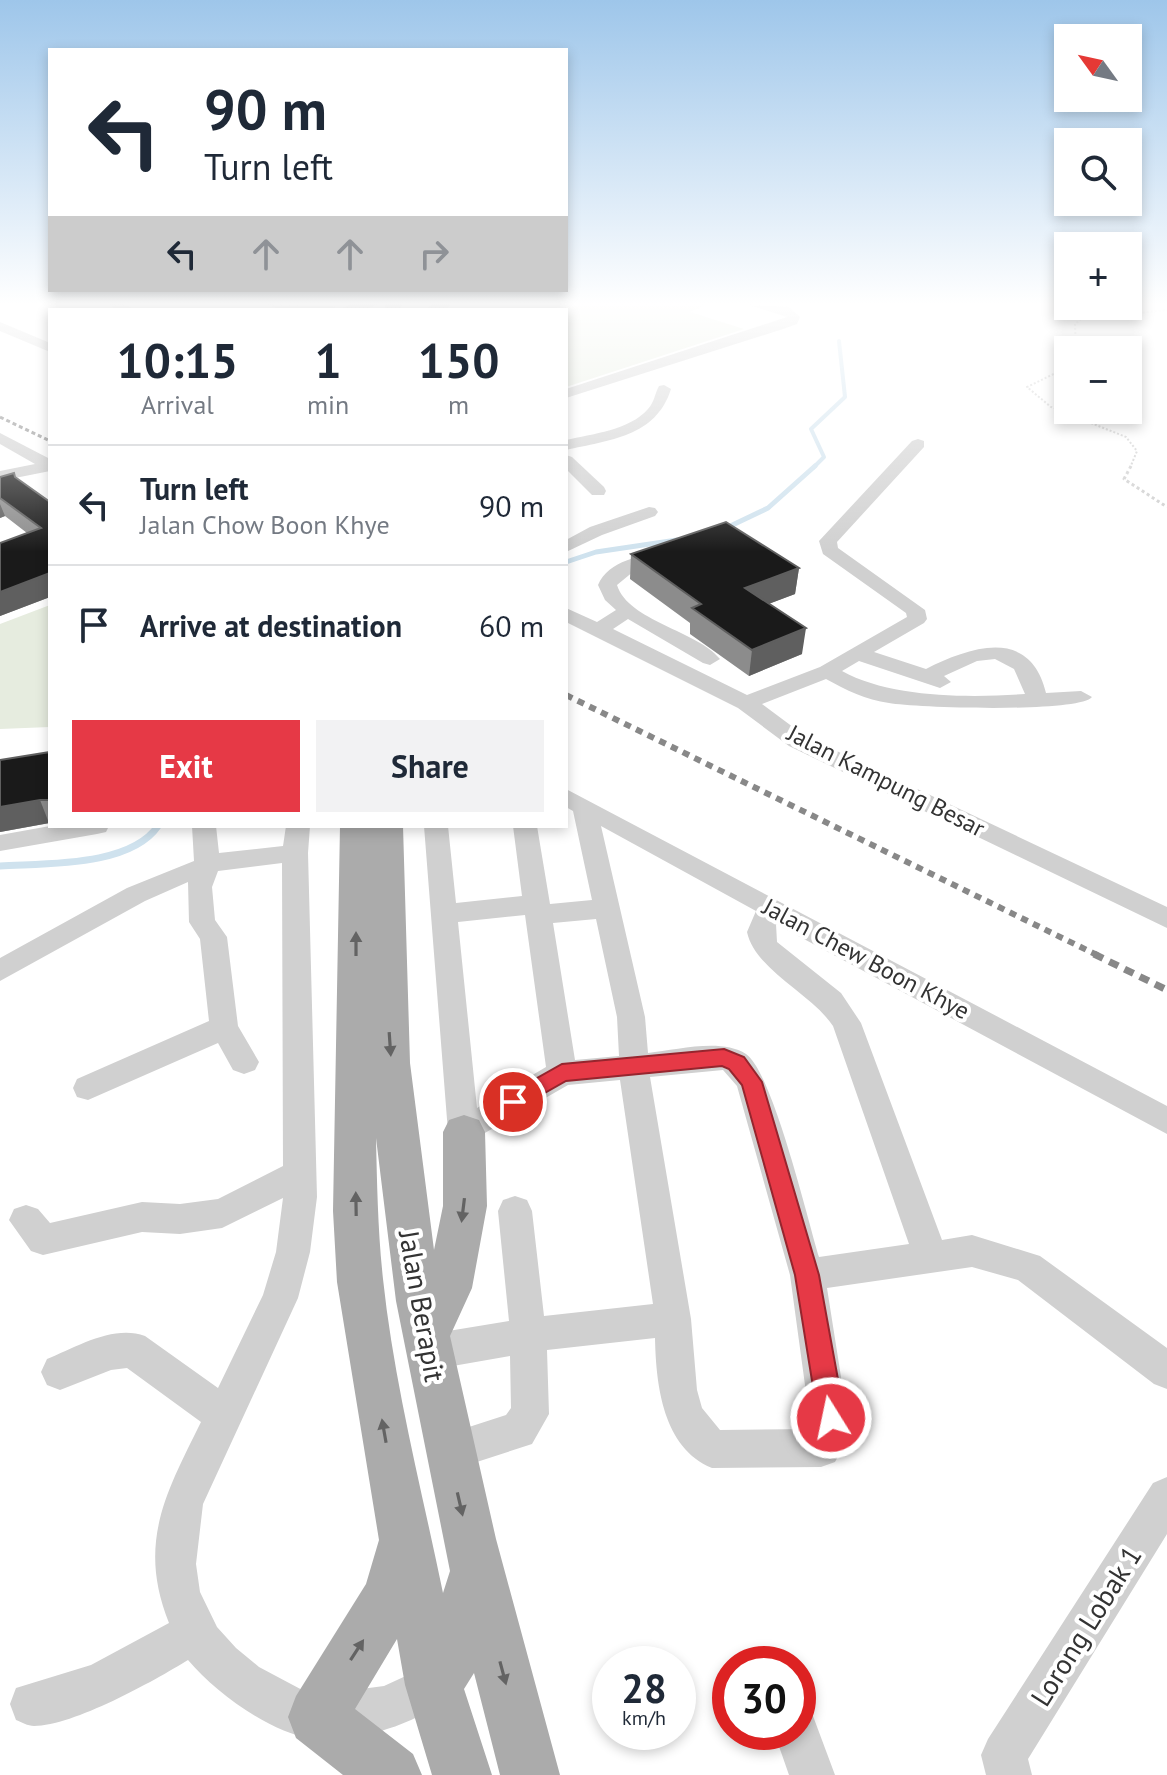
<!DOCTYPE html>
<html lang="en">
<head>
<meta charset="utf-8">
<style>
  :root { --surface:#fff; --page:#f2f2f3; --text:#1f2937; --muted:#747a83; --line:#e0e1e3; --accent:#e63946 }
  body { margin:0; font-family:"PT Sans",sans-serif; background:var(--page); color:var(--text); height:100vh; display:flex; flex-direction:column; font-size:30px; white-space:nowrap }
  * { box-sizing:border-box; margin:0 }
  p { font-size:26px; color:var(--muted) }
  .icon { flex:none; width:44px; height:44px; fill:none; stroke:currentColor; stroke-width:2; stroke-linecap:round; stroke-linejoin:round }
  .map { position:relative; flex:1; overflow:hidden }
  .details { position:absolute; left:48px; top:308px; width:520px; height:520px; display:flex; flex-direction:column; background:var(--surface); border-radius:0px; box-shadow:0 4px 12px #0003 }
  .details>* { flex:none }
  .guide { position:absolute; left:48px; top:48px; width:520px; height:244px; border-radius:0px; box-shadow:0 4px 12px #0003; background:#fff; color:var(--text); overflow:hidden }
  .needle { width:52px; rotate:303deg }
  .buttons { position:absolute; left:1054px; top:24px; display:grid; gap:16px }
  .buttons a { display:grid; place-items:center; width:88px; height:88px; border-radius:0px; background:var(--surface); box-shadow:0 4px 12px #0003; font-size:40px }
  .speed { position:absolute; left:592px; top:1646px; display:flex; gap:16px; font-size:40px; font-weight:700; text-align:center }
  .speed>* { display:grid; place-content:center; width:104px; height:104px; border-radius:50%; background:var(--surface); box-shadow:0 4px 12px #0003; line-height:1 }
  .speed small { font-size:20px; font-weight:400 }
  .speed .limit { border:12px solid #d22; background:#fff; color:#111 }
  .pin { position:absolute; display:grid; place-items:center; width:68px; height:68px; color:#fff; margin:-34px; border:4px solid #fff; border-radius:50%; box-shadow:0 2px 8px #0007 }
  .me { position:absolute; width:88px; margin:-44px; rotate:350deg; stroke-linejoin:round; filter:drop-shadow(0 0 6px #0008) }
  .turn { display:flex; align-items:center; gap:28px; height:168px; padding:0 24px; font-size:36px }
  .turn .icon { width:104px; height:104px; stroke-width:2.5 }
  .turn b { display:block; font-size:56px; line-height:68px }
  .lanes { display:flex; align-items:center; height:76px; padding:0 24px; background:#0003; justify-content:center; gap:40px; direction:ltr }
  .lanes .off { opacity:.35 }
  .eta { display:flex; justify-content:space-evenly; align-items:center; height:136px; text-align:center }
  .eta b { font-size:48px; font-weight:800; line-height:56px }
  .action { display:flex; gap:16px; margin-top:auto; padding:16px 24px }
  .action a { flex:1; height:92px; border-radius:0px; background:var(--accent); color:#fff; font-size:32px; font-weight:800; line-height:92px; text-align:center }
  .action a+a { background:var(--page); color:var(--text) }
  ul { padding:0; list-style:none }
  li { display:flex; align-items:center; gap:24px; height:120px; padding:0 24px; border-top:2px solid var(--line) }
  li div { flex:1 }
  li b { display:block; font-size:30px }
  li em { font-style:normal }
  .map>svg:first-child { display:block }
</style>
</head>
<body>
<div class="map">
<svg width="1167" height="1775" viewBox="0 0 1167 1775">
  <rect width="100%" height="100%" fill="#fff"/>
  <g fill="#e6ecdf">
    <path d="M576,304h133l-19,8 54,17 -178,58v-77h-12z"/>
    <path d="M50,605v122l-50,2v-105z"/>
  </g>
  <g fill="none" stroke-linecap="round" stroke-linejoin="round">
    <path stroke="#cfe2ee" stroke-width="4" d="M813,468l11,-11 -13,-28 34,-32 -6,-56"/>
    <g stroke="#cfe2ee" stroke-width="5">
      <path d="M724,529l44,-21 47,-42"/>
      <path d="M566,562l30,-10 81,-12"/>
    </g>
    <path stroke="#cfe2ee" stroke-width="7" d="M0,866c45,-3 130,1 158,-40"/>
    <g stroke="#cdcdcd" stroke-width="2" stroke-dasharray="2 2" stroke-linecap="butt">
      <path d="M1076,350l-1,-26 6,-5 86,-9"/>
      <path d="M1068,367l-41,20 24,20 75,30 11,14 -7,17"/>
    </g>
    <path stroke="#cdcdcd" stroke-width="3" stroke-dasharray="3 3" stroke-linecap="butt" d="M1131,466l-7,13 43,28"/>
    <g fill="#d0d0d0" fill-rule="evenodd">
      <path d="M107,304h17l12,6h-18z"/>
      <path d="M266,304l67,2 6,4h-58z"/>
      <path d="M746,304l43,3 11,10 -3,7 -14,5 -217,69v-9l221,-72z"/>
      <path d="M0,322l50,21v9l-50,-21z"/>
      <path d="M664,385l7,4c-15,48 -62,51 -105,61v-10c26,-6 64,-10 82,-31 6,-6 7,-16 11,-23z"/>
      <path d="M0,433l50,26v12l-50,10v-10l35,-7 -35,-20z"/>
      <path d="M918,439l6,2v6l-87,95 1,6 87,62 2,9 -3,4 -50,29 52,17c44,-22 104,-43 120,24l35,-2 11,6c-13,16 -175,11 -203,6 -23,-3 -43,-13 -63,-24l-64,25 43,32 362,171v21l-378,-182 -51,-38 -172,-86v-14l31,14 19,-12 -11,-10 -7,-15c11,-25 43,-29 67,-35l9,6 -2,4 -38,11 -17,14c11,36 81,46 103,74l-10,6 -7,-2 -75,-44 -15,10 134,66 73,-28 87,-50 -1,-4 -83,-59 -4,-13 93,-100zM995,659l19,10 11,25c-55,4 -135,4 -183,-23l17,-10 81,27 11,-6 -7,-6 33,-15z"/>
      <path d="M566,455l6,2 32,30 2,4 -2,4h-12l-26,-26z"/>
      <path d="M649,507l6,1 3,4 -3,4 -53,19 -36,17v-12l24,-13z"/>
      <path d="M566,789l601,317v28l-391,-210 1,18 64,51 20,30 81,217 30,-5 68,21 127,92v41l-13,-5 -136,-104 -46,-13 -145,21 23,146 -15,28 -14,5 -109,1c-49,-20 -56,-83 -57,-130l-108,12 2,64 -17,30 -83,27 -14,-5 -5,-14 5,-14 71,-23 5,-7 -1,-52 -80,14 -13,-5 -5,-13 5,-13 13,-5 79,-13 -11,-110 5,-11 12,-4 12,4 5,11 12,105 109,-12 -33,-224 -52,5 -104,60 -11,-4 -5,-9 -24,-306h24l8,77 66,-7 -9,-70h24l13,78 42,-4 -19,-89 -7,-4zM601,826l155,85 -9,21c8,38 64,61 86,94l76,218 -90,13c-11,-37 -47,-186 -73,-203 -25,-16 -69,-4 -98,-1l-3,-36zM525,915l21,152 -69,41 -19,-186zM596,919l21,98 2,39 -44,4 -22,-137zM723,1070l14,16 53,189 21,154 -91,1 -18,-22 -5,-18 -6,-71 -41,-242z"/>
      <path d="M50,826h59l-3,6 -9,2 -97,17v-16z"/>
      <path d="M192,826h24l3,27 64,-7 3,-20h24l-2,27 9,344 -7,55 -12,46 -95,206 -7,60 4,28 17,35 19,21 23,19 47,25 17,2 61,-8 50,-23 16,6 6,16 -6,16c-21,9 -41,22 -63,28 -17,6 -56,13 -74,10 -44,-7 -97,-46 -125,-79 -34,21 -115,66 -154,66 -6,0 -13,-4 -18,-6l-6,-16 6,-16 75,-23 78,-42c-32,-80 -3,-130 32,-201l-74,-54 -16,2 -51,20 -13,-5 -6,-13 6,-13c29,-12 67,-35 98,-23l73,52 45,-93 13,-43 7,-54 -61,30 -42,6 -38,-2 -99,23 -12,-4 -22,-31 5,-11 12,-4 12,4 12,14 92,-21 38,2 38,-5 65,-33 -1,-303 -64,8 -6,16 3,33 12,17 11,89 21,36 -4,8 -11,4 -11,-4 -15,-27 -130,57 -11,-3 -4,-9 4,-9 132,-58 -9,-82 -11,-17 -1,-40 -43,19 -145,80v-23l127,-70 67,-27z"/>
      <path d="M1167,1477v57l-139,225 4,16h-46l-5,-20 7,-16 165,-256z"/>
      <path d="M798,1710l15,6 22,59h-46l-15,-43h24z"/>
    </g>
    <g fill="#ababab" fill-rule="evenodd">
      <path d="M351,304h26l-12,6h-27z"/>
      <path d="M386,304h16l-2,6h-16z"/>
      <path d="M432,304h19l-6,6h-20z"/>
      <path d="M340,826h63l7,237 24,187 9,-44v-74l6,-12 15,-5 15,5 6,12 2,74 -15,82 -22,48 46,203 64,236h-60l-26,-102 -10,16 28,86h-60l-27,-90 -8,-46 -42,70 58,45 9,21h-79l-47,-37 -8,-21 8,-21 70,-112 13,-44 -42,-258 -4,-71zM376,1138l20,163 54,270 -7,22c-21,-102 -49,-210 -60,-314 -5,-47 -6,-94 -7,-141z"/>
    </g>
    <path stroke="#888" stroke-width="3" stroke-dasharray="4 3" stroke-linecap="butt" d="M0,417l50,24"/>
    <path stroke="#888" stroke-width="6" stroke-dasharray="7 6" stroke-linecap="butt" d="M566,695l533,261"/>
    <path stroke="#888" stroke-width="7" stroke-dasharray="10 7" stroke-linecap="butt" d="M1094,954l73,36"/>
  </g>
  <g fill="#8c8c8c">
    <path d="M0,477h15l35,25v95l-50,19v-73l27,-10 -22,-17 -5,2z"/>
    <path d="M631,554l168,14 -4,26 -27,10 34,50 -53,22 -59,-42v-11l-60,-44z"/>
    <path d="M50,752v71l-50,9z"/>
  </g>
  <g fill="#5f5f5f">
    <path d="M0,504l5,12 -5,2z"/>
    <path d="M799,568l-4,26 -53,20 3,-26z"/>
    <path d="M50,573v24l-50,19v-24z"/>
    <path d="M806,628l-4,26 -53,22 3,-26z"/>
    <path d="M40,800l9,23 -49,9v-25z"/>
  </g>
  <g fill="#1a1a1a" stroke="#5f5f5f" stroke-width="2">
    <path d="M14,473l1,4 35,25v71l-50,19v-49l41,-15 -41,-30v-21z"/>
    <path d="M726,522l73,46 -54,20 61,40 -54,22 -60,-42 9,-4 -70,-50z"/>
    <path d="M50,752v48h-10l-40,7v-47z"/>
  </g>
  <defs><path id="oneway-solid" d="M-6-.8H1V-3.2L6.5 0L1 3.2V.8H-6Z" transform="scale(2)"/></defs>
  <g fill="#636363">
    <use href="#oneway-solid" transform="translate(356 944) rotate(-90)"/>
    <use href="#oneway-solid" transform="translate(390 1044) rotate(86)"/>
    <use href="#oneway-solid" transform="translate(356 1204) rotate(-91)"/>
    <use href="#oneway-solid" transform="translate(463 1210) rotate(97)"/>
    <use href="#oneway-solid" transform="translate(384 1431) rotate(-100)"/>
    <use href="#oneway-solid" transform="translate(460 1504) rotate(77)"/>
    <use href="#oneway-solid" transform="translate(357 1650) rotate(-57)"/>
    <use href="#oneway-solid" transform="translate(503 1673) rotate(75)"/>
  </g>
  <linearGradient id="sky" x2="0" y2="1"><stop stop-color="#9ec6ea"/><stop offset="0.55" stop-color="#fff"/><stop offset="1" stop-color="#fff" stop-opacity="0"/></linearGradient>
  <rect width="1167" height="552" fill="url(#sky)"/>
  <path fill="#e63946" stroke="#96252e" stroke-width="2" d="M724,1049l20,8 18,25 57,193 26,143 -4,9 -10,4 -9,-4 -4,-9 -23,-143 -53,-190 -13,-16 -7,-3 -156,15 -53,30 -8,-2 -3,-7 3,-6 57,-32z"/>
  <g text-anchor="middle" stroke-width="8" stroke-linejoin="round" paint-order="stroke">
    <g font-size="24" fill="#333" stroke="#fff">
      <text transform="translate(886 781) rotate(27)" y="8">Jalan Kampung Besar</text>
      <text transform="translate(866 959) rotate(28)" y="8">Jalan Chew Boon Khye</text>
    </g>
    <g font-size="28" fill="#333" stroke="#fff">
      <text transform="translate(422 1306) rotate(80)" y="10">Jalan Berapit</text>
      <text transform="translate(1086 1626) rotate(-58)" y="10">Lorong Lobak 1</text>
    </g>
  </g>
</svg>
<div class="buttons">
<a><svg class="needle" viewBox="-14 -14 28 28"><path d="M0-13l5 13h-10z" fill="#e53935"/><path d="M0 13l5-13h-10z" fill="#747a83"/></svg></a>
<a><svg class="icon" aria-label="search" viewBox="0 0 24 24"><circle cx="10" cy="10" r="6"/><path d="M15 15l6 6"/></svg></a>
<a>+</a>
<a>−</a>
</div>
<div class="speed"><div>28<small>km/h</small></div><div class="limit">30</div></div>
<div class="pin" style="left:513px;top:1102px;background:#d93025"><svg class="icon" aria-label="arrive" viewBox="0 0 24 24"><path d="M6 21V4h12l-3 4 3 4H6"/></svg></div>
<svg class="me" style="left:831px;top:1418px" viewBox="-20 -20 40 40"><circle r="17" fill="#e63946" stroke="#fff" stroke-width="3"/><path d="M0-11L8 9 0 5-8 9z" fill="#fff"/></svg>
<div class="guide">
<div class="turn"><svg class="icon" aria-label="left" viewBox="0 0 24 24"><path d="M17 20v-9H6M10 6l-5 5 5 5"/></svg><div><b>90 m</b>Turn left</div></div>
<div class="lanes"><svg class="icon" aria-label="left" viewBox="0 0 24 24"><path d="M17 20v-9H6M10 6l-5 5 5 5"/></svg><svg class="icon off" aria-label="ahead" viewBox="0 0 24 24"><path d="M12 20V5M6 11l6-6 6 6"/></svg><svg class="icon off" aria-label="ahead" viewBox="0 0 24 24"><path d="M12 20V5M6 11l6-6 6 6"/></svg><svg class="icon off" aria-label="right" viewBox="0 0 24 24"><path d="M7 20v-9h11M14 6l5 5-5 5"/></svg></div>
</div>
<section class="details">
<div class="eta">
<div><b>10:15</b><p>Arrival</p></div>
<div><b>1</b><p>min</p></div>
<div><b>150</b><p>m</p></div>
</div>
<ul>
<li><svg class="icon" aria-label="left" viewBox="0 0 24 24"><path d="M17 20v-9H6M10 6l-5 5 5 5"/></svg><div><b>Turn left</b><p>Jalan Chow Boon Khye</p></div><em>90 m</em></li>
<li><svg class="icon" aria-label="arrive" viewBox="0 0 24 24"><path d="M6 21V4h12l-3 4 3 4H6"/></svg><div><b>Arrive at destination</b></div><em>60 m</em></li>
</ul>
<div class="action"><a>Exit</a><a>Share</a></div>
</section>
</div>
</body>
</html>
